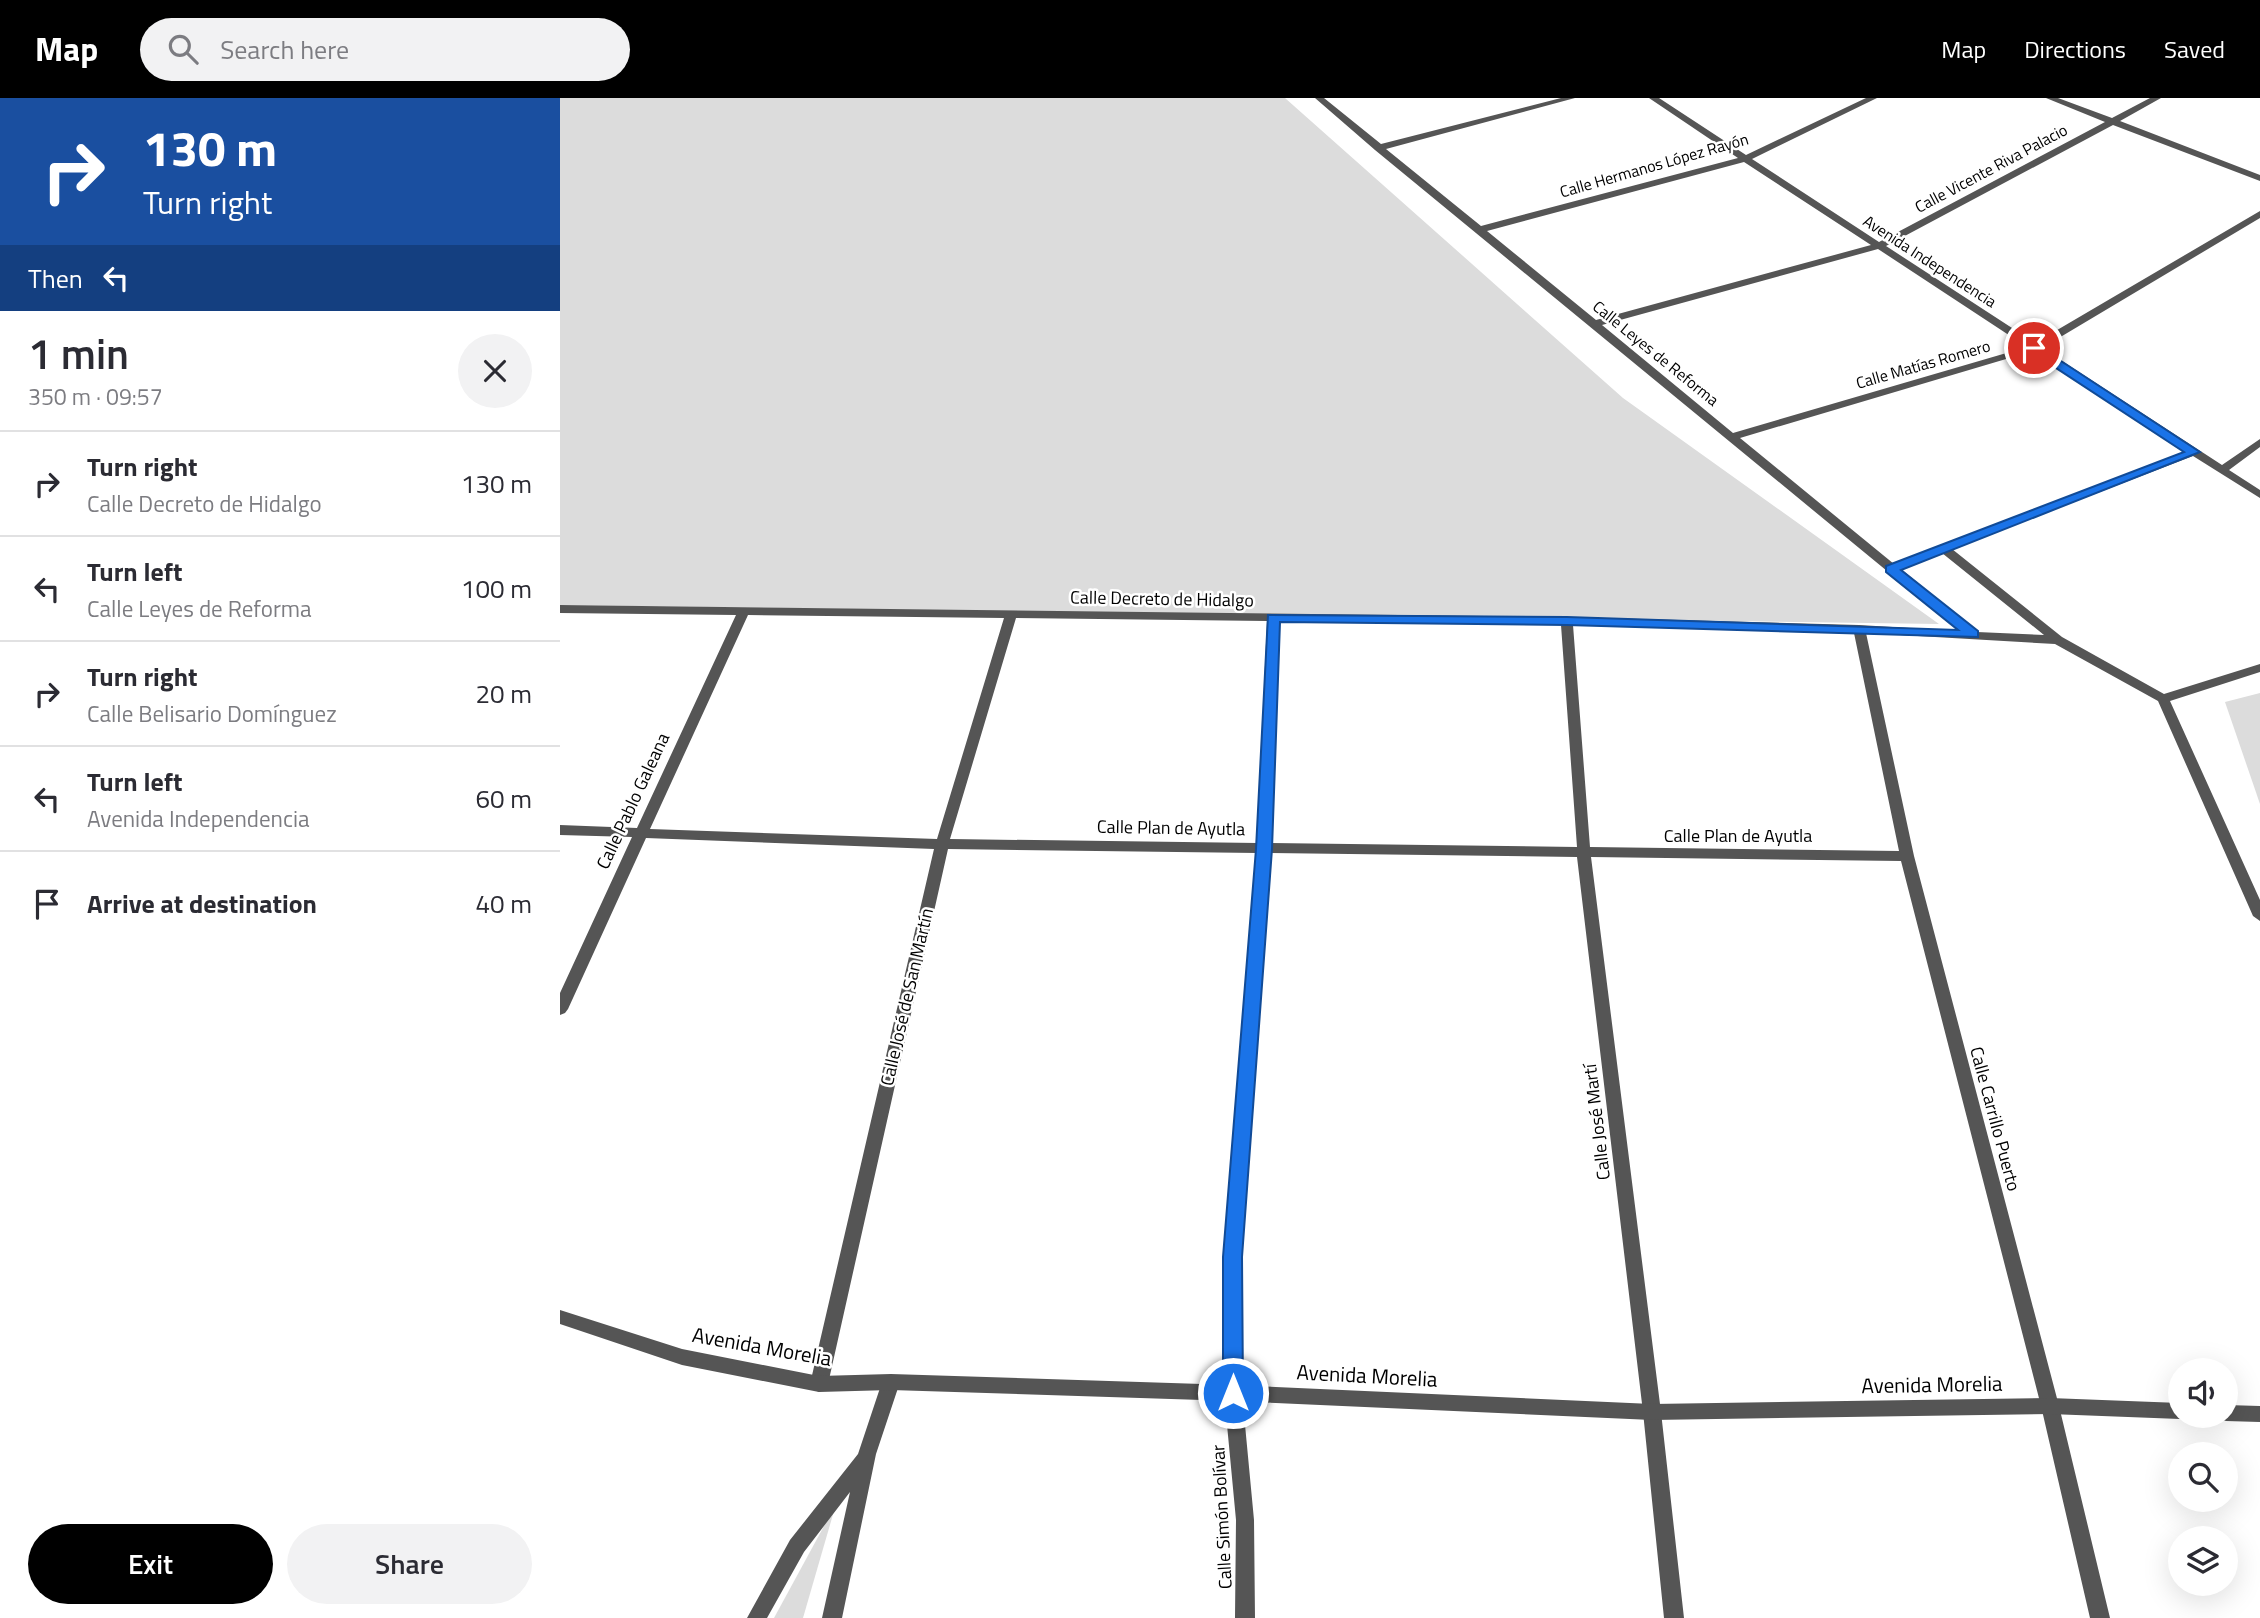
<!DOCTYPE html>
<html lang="en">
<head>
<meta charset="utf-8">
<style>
  :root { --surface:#fff; --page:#f2f2f3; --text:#2b2b33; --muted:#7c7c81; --line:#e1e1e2; --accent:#000 }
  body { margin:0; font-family:"Titillium Web",sans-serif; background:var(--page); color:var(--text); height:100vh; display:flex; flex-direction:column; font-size:26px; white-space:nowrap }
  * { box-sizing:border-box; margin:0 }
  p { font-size:23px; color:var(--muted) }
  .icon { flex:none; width:38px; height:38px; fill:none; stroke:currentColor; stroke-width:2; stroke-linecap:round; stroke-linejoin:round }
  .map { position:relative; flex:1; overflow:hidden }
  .panel { display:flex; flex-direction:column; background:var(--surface); width:560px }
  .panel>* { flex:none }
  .banner { background:#1a4fa0; color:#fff; overflow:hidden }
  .buttons { position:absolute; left:1608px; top:1260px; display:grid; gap:14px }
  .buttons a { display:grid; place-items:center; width:70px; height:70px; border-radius:50%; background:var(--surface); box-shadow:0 7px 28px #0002; font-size:35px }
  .pin { position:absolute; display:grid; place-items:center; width:60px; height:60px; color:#fff; margin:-30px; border:4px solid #fff; border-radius:50%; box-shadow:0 2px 7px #0007 }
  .me { position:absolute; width:77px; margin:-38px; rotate:0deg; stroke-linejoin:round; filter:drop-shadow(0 0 5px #0008) }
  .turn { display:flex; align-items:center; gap:24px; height:147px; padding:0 28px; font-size:32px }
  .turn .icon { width:91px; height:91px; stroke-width:2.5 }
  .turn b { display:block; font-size:49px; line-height:60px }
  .then { display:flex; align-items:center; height:66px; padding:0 28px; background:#0003; gap:14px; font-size:26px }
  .round { display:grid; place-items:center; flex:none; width:74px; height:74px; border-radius:37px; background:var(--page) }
  .headline { display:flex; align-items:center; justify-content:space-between; height:119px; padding:0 28px }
  h1 { font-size:42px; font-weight:600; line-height:52px }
  .primary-button { display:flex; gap:14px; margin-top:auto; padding:14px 28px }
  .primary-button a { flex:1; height:80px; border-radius:42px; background:var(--accent); color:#fff; font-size:28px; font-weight:600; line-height:80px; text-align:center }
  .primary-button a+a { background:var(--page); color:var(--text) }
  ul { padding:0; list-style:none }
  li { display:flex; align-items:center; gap:21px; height:105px; padding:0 28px; border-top:2px solid var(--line) }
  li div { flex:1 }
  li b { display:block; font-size:26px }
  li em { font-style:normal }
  header { display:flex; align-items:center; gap:42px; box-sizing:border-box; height:98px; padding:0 35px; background:var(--accent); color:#fff }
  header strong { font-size:33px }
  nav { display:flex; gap:38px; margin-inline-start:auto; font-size:24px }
  .search { width:490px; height:63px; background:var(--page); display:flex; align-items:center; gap:18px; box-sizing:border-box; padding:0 24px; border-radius:38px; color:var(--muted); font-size:26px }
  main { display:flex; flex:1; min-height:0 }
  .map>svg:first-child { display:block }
</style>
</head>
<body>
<header>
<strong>Map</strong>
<div class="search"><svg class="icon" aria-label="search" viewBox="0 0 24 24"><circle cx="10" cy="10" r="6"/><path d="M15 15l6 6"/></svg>Search here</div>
<nav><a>Map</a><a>Directions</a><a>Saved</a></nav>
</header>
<main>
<section class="panel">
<div class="banner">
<div class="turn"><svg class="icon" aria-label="right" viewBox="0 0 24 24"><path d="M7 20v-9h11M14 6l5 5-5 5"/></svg><div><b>130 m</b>Turn right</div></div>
<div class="then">Then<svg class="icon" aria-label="left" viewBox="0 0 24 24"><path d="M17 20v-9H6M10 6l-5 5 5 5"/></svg></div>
</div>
<div class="headline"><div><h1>1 min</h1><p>350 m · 09:57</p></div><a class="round"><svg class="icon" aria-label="close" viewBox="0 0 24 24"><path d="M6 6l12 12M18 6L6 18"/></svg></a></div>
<ul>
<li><svg class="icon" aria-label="right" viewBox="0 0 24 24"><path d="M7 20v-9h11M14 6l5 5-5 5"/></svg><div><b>Turn right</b><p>Calle Decreto de Hidalgo</p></div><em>130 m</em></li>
<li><svg class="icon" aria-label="left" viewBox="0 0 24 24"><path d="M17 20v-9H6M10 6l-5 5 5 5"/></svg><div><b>Turn left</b><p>Calle Leyes de Reforma</p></div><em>100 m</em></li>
<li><svg class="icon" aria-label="right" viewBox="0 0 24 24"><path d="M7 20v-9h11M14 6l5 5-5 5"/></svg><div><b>Turn right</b><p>Calle Belisario Domínguez</p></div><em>20 m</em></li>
<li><svg class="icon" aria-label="left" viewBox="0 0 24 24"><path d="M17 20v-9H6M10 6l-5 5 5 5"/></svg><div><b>Turn left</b><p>Avenida Independencia</p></div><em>60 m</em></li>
<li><svg class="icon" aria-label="arrive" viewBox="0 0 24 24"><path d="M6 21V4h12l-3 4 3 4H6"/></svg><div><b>Arrive at destination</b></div><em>40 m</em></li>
</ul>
<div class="primary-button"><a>Exit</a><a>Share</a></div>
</section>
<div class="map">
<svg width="1700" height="1520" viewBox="0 0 1700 1520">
  <rect width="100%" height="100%" fill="#fff"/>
  <g fill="#dcdcdc">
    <path d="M0,0h725l338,300 316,226 -1379,-19z"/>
    <path d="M1700,595v111l-35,-102z"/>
    <path d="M276,1406l-33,114h-29z"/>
  </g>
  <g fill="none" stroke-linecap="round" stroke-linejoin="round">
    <g fill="#555" fill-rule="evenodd">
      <path d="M755,0h9l57,46 180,-46h14l-189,51 95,77 257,-68 -89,-60h10l87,57 120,-57h11l-125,61 127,83 226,-120 -59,-24h12l54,20 38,-20h11l-41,23 140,54v6l-147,-56 -227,121 149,97 225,-132v7l-218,130 180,117 38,-26v8l-31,23 31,20v8l-67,-42 -241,93 110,88 102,57 96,-30v8l-90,29 90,199v21l-7,-5 -95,-215 -103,-57 -189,-11 48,223 145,550 51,212h-20l-49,-212 -140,-545 -310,-4 70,555 23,206h-20l-21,-206 -66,-555 -306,-4 -31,404 2,136 12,127 1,98h-20l1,-98 -12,-127v-136l33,-404 -309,-4 -120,535 -3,5 -6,3 -6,-3 -3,-5 124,-535 -288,-11 -78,171 -3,4 -5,2v-22l72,-156 -72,-2v-10l77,3 99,-213 -176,-2v-8l1007,12 292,8 101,6 -585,-481zM1184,64l127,83 -275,75 -109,-89zM1318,151l149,98 -294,86 -131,-108zM1473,253l153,100 -292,113 -154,-126zM1382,455l102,82 -67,-3 -76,-63zM188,517l256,3 -67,221 -287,-10zM456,520l251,3 -10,222 -307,-4zM719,523l282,4 16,222 -306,-4zM1013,527l281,8 45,218 -309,-4z"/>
      <path d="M331,1276l6,3 3,5 -24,72 -34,164h-20l28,-126 -46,60 -37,66h-20l43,-78 68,-86 24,-72 3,-5z"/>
    </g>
    <g fill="#555" fill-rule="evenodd">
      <path d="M0,1212l122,39 137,27 72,-2 342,11 419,19 398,-6 130,5v13h7l-7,3 -130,-5 -398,6 -419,-19 -342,-11 -72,2 -137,-27 -122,-41z"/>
      <path d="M1666,1307l34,1v16l-34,-1 -6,-2 -2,-3h8z"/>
    </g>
  </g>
  <path fill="#1a73e8" stroke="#114b97" stroke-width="2" d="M1470,248h8l162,106 -299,118 77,61v6l-411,-12 -287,-3 -8,227 -30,408 1,136 -3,6 -7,3 -7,-3 -3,-6v-136l33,-408 12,-234 299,2 391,13 -72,-58v-6l298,-114 -154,-101z"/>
  <g text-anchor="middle" stroke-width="5" stroke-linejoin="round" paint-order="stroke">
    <g font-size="16" fill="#000" stroke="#fff">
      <text transform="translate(1094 67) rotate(-16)" y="6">Calle Hermanos López Rayón</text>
      <text transform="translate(1431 70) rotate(-28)" y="6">Calle Vicente Riva Palacio</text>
      <text transform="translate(1370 163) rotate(33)" y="6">Avenida Independencia</text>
      <text transform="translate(1096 255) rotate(39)" y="6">Calle Leyes de Reforma</text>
      <text transform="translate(1363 266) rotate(-16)" y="6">Calle Matías Romero</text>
    </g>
    <g font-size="18" fill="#000" stroke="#fff">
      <text transform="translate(602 501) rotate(1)" y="6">Calle Decreto de Hidalgo</text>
      <text transform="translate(73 703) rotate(-65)" y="6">Calle Pablo Galeana</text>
      <text transform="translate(611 730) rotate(1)" y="6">Calle Plan de Ayutla</text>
      <text x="1178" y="744">Calle Plan de Ayutla</text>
      <text transform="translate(347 899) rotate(-77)" y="6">Calle José de San Martín</text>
      <text transform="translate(1435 1021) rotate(75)" y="6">Calle Carrillo Puerto</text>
      <text transform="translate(1037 1024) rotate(-97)" y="6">Calle José Martí</text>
      <text transform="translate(662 1419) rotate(-93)" y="6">Calle Simón Bolívar</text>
    </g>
    <g font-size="21" fill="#000" stroke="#fff">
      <text transform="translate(202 1249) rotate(10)" y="7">Avenida Morelia</text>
      <text transform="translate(807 1278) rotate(3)" y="7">Avenida Morelia</text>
      <text transform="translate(1372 1287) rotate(-1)" y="7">Avenida Morelia</text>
    </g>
  </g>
</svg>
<div class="buttons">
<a><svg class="icon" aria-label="sound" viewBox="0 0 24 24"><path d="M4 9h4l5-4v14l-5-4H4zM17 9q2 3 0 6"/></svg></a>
<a><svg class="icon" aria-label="search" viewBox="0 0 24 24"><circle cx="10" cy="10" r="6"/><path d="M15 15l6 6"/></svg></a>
<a><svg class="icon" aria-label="layers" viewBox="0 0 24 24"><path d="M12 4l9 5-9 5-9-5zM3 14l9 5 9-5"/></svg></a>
</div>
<div class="pin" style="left:1474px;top:250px;background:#d93025"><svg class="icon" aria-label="arrive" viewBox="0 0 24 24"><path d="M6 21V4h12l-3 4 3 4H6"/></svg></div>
<svg class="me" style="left:673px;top:1295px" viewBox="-20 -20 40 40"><circle r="17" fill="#1a73e8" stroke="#fff" stroke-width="3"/><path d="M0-11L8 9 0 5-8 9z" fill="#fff"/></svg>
</div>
</main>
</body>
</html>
